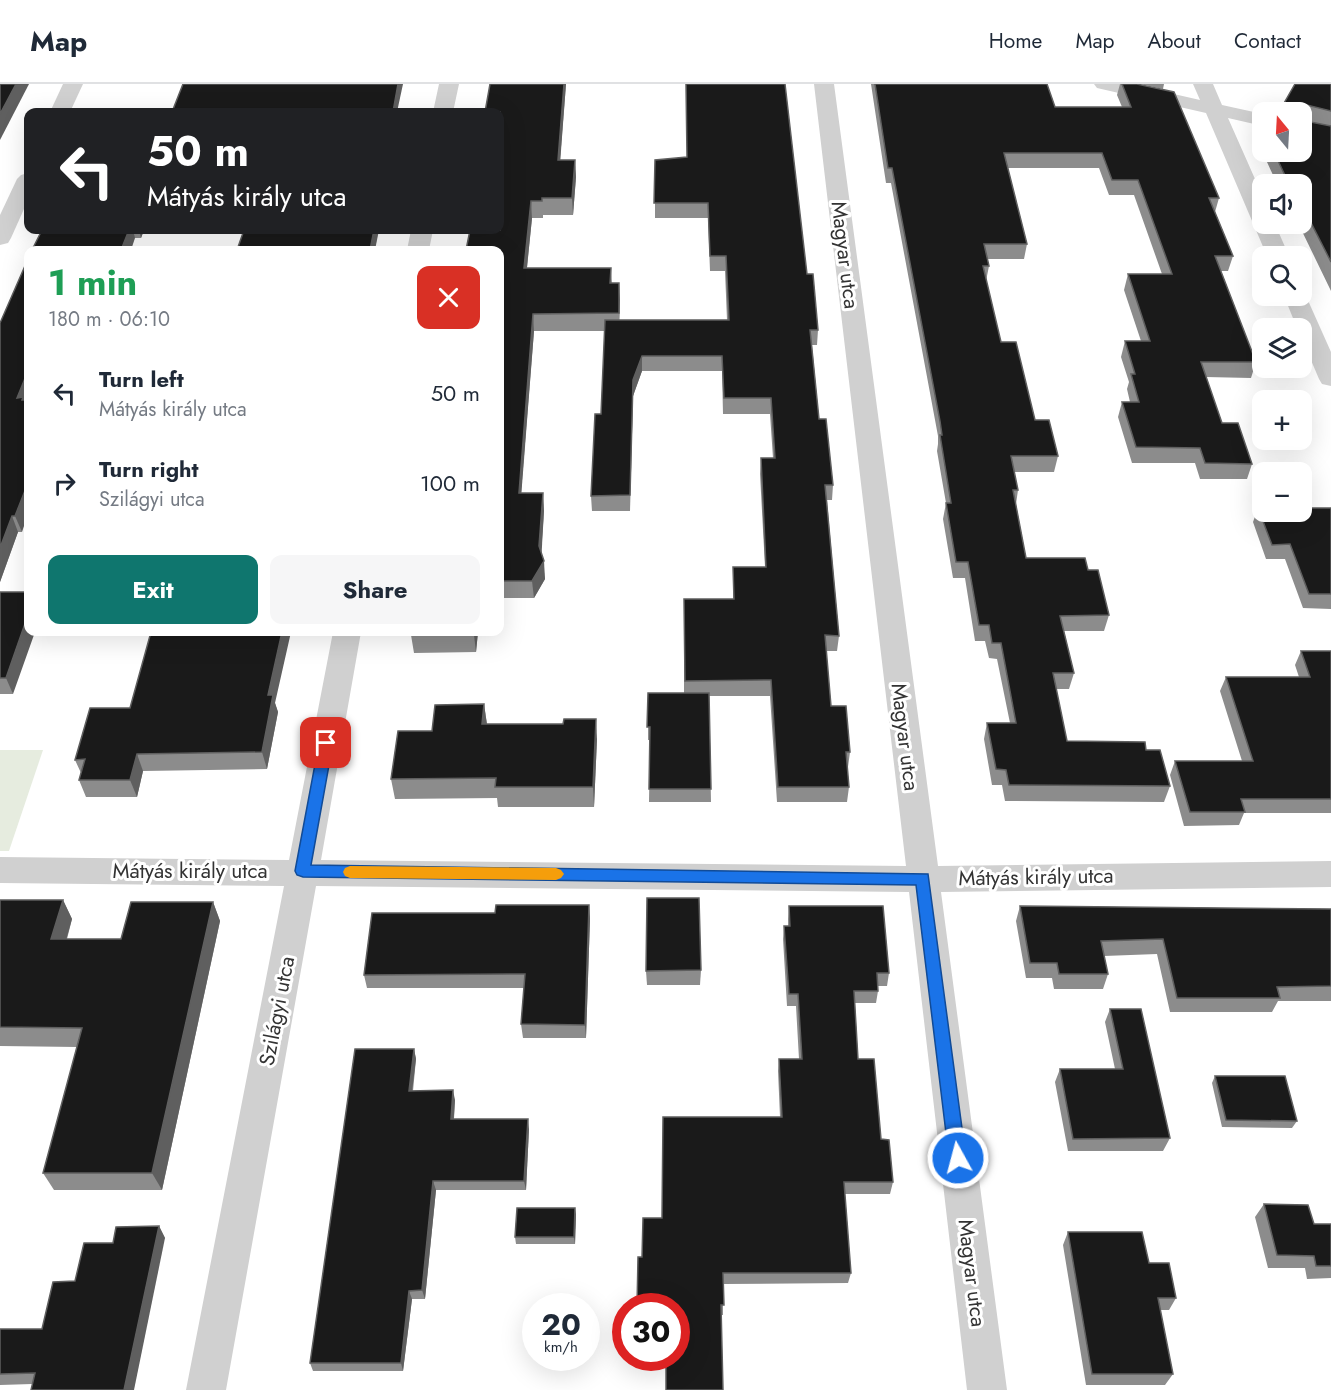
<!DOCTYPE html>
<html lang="en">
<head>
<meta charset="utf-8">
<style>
  :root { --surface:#fff; --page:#f6f6f7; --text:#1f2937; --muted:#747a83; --line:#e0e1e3; --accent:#0f766e }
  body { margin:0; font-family:Jost,sans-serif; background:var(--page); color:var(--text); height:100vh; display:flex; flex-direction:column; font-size:22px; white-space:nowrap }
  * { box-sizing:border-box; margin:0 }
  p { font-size:20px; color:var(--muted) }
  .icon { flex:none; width:33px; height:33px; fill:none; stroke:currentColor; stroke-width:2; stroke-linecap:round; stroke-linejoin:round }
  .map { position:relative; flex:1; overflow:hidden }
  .details { position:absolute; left:24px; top:162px; width:480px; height:390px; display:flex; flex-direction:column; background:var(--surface); border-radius:12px; box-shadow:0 6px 24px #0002 }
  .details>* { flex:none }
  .top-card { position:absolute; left:24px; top:24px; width:480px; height:126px; border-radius:12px; box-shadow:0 6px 24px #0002; background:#202124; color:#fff; overflow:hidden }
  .needle { width:39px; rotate:342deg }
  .fabs { position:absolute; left:1252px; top:18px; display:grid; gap:12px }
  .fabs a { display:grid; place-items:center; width:60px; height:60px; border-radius:12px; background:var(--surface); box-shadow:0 6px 24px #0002; font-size:30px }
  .speed { position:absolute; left:522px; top:1209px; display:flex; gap:12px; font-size:30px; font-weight:700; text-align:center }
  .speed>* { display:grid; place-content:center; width:78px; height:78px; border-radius:50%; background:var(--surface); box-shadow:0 6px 24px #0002; line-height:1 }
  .speed small { font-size:15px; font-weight:400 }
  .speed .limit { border:9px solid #d22; background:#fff; color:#111 }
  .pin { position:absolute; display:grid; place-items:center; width:51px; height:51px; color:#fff; margin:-26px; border-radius:12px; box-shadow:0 3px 9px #0006 }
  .me { position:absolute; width:66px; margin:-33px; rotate:353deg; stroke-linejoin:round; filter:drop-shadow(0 0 4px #0008) }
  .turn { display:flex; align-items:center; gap:21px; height:126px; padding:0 24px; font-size:27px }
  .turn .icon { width:78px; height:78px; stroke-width:2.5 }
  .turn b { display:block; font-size:42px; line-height:51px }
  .round { display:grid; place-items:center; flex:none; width:63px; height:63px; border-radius:12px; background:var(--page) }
  .summary { display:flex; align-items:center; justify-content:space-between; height:102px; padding:0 24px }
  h1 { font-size:36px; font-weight:700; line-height:45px; color:#1e9e55 }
  .button { display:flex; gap:12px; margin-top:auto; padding:12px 24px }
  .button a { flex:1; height:69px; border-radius:12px; background:var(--accent); color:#fff; font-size:24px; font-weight:700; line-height:69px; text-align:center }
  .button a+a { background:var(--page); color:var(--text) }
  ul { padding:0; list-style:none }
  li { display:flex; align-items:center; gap:18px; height:90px; padding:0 24px }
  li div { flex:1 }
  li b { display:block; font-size:22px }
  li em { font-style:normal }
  header { display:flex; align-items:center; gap:36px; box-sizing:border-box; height:84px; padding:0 30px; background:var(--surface); border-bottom:2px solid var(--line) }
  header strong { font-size:28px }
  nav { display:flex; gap:33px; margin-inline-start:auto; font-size:21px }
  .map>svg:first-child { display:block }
</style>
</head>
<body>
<header>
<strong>Map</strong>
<nav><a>Home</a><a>Map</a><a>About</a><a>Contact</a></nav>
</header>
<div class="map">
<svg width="1331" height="1306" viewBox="0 0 1331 1306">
  <rect width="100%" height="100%" fill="#fff"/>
  <path fill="#e6ecdf" d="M0,666h43l-34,101h-9z"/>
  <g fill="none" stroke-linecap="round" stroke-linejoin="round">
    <g fill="#d0d0d0" fill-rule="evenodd">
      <path d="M63,0h20l-13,28h-20z"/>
      <path d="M439,0h20l-6,28h-20z"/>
      <path d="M814,0h20l104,782 393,-5v26l-390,5 66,498h-40l-58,-498 -593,-6 -90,504h-40l98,-504 -284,-3v-26l289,3 44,-228h28l-40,228 585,6z"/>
      <path d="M1094,0h36l70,16 -7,-16h20l9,21 41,9v12l-35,-8 35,79v27h12l14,32h-22l-61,-143 -109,-25z"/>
      <path d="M28,89v27l-17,38 -3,5 -8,2v-30l17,-36 4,-4z"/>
      <path d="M411,146h22l-4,20h-22z"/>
      <path d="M1302,207l4,5 25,56v34l-9,-2 -3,-5 -17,-40v-11h-5l-13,-32h18z"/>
    </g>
  </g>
  <g fill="#8c8c8c">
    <path d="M490,0h76l-6,76h15l1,17 -3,38h-30v3h-11l-5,50h84l1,15h7v37h108l-2,-49h-15l-2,-53h-53v-58l152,114 11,56 -1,15h-5l7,74 14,66 -1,15h-5l12,136 -2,15h-11l5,55 19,46 -2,15h-1l2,20 -2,15h-70l-7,-106h-61l2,106h-62l1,-62h-2v-47h36v-94h49v-32h32l-5,-93 1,-16h12l-3,-44h-47l-1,-43h-80l-9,25 -3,115h-38l-1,-15 10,-82 4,-83h-71l-13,162h22l1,18 -3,42 4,26 -11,19h-34v-368z"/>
    <path d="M871,0h176l8,23h67l-5,-12 3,-11h17l82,114 -4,14 18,44 -5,15h-7l35,91 -5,16 -45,-1 16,46 30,41 -5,15h-47l-5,-16h-63l-14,-46 4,-15h8l-3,-13 2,-7 -8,-25 4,-16h16l-17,-51 4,-16h34l-28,-79h-25l-10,-27h-91l19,76 -3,15h-37l2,7 -3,15 15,61 34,78 23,36 -4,16h-40l4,18 -2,14 10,54 62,12 21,45 -5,16h-40l10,42 -5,16h-13l11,52 79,9 24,36 -6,16 -159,-1 -3,-16h-10l-8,-46 3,-16h23l-13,-64 -8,-1 -4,-17h-10l-10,-63h-12l-10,-59 3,-16 -9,-52 1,-7v-8l-47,-253h-5z"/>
    <path d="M1140,0h24l-1,5z"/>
    <path d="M1331,0v207l-32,-66h-3l-1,-1h7v-40h-25l-15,-33 1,-4v5h39l-23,-40z"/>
    <path d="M42,146h102l-3,8h-6z"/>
    <path d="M0,239l22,209h-4l-18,50z"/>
    <path d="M1258,424h73v101l-28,-1 -18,-49h-19l-13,-37z"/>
    <path d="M0,508l13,102h-13z"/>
    <path d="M412,548h70h-4l-2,20 -62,1 -3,-18z"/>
    <path d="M1301,567h30v162h-87l-5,12 -55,1 -14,-51 5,-14h67l-22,-70 6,-14h73l-4,-12z"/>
    <path d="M275,619l3,9 -11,57 -124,2 -6,26h-51l-7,-17 2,-7 -6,-13 55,-52z"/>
    <path d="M484,620l3,20 110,15 -3,68h-96l-1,-9 -102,1 -4,-20 41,-48z"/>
    <path d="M0,816h63l9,19 -5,20h54l92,-37 7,19 -58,269h-108l-11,-17 34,-126 -77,-1z"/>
    <path d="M589,821l1,14 -4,119h-63l-2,-14 3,-36h-157l-3,-13 131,-62z"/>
    <path d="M789,822l100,67 -2,13h-9v5l-2,12h-21l3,56 35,123 -3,12h-45l6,79 -3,10 -125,1v31h-1l-46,43 -34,-101 20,-39 118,-101 -2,-46 1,-12h20l-3,-53h-9l-4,-67 1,-13h4v-7z"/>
    <path d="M1020,822l311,3v92h-53l-6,11h-102l-13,-58 -53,2 4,18 -5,15h-49l-2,-11h-26l-10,-57z"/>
    <path d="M701,886l-1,15h-53l-1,-14z"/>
    <path d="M1110,925l60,129 -7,13h-95l-13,-69 5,-13h55l-10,-47z"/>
    <path d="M414,965l2,10 -3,32 42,9 -1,19 75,10 -3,61h-90l-11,109h-13l-9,72h-90l-3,-8z"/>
    <path d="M1215,992l82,45 -5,7 -70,-1 -10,-44z"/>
    <path d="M1264,1120l50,20h17v54l-24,1 -2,-11h-37l-13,-51z"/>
    <path d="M576,1130l-1,30h-59l-1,-7z"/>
    <path d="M159,1142l6,12 -133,146 -32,1v-56h42l33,-48 38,-38z"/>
    <path d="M1068,1148l81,31 27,35 -7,12h-9l13,64 -8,11h-79l-23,-140z"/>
  </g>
  <g fill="#5f5f5f">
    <path d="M16,0h13l-29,56v-26z"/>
    <path d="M398,0h5l-6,28h-4z"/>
    <path d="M564,0h2l-7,93 -1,-17z"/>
    <path d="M575,76l1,17 -3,38 -1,-17z"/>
    <path d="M531,117l1,17 -7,68 -1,-18z"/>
    <path d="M129,146h4l2,8 -4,12h-10z"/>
    <path d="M139,146h5l-3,8z"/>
    <path d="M374,146h5l-4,20h-5z"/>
    <path d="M619,199l1,17 -1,31z"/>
    <path d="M533,230l1,17 -14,180 -1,-18z"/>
    <path d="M642,272v15l-9,25 -3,115 3,-131z"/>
    <path d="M28,287v42l-11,-15z"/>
    <path d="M28,399v31l-6,18 -7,-16z"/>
    <path d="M543,409l1,18 -3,52 -2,-17z"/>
    <path d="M12,432l6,16 -18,50v-34z"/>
    <path d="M544,477l1,18 -11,19 -2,-17z"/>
    <path d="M28,531v17h7l-22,62 -7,-16z"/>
    <path d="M282,548h9l-16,71 3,9 -11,57 -5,-17 6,-57z"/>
    <path d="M474,548h4l-2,20 -2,-17z"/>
    <path d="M484,620l3,21 -5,-1z"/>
    <path d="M596,635l1,20 -3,68 -1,-20z"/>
    <path d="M137,670l6,17 -6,26 -7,-17z"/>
    <path d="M63,816l9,19 -11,39 -10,-19z"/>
    <path d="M213,818l7,19 -58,269 -10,-17z"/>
    <path d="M589,821l1,14 -4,119 -1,-13z"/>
    <path d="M414,965l2,10 -5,41 -2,-9z"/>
    <path d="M453,1006l2,10 -2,29 -2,-10z"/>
    <path d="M528,1035l1,10 -3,61 -2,-9z"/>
    <path d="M433,1097l3,9 -11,109 -3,-9z"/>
    <path d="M575,1124l1,6 -1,30 -1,-7z"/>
    <path d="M159,1142l6,12 -31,152h-10z"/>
    <path d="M409,1207l3,8 -9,72 -2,-8z"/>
  </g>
  <g fill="#1a1a1a" stroke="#5f5f5f" stroke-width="1.5">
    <path d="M0,0h16l-16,30z"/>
    <path d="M183,0h215l-5,28h-221z"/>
    <path d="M490,0h74l-6,76h17l-3,38h-30v3h-11l-7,67h87l-1,15h9v30l-86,1 -14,179h24l-4,53 5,15 -12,20h-32v-331h-34l4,-20h30v-118h-15z"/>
    <path d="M686,0h99l22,190h6l5,56h-8l9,89h7l7,66h-8l14,151 -14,-1 6,71h15l4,46h-4l3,35h-71l-7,-107 -86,1 -1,-82h50l-1,-32h33l-5,-109h14l-4,-60h-47l-2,-42h-80l-9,24 -3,115 -39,1 4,-82h6l4,-94h124l-3,-64h-16l-2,-53h-54l1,-43 32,-3z"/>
    <path d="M875,0h172l8,23h76l-9,-23h15l37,8 45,106h-10l24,58h-18l41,106h-55l21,61h16l14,41 -47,-1 -5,-15 -64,-1 -14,-45h17l-8,-28h4l-10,-33h25l-22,-67h44l-34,-94h-26l-10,-27h-98l23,91h-43l5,22h-6l18,76h15l19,78h14l9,36h-47l7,34h-5l13,68h59l3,12h10l11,45 -49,1 14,57h-21l14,68 78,1 1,8h14l10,36 -161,-1 -3,-15 -10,-1 -9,-46h29l-15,-80h-9l-3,-18h-10l-11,-63h-12l-10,-59h5l-11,-68h2l-2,-14 -48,-253h-4z"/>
    <path d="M1295,0h36v27l-24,-6 -2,2v14l26,5v136l-27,-53h-2v-25h-13l-15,-32h28v-40h-23z"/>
    <path d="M42,146h87l-8,20h-89z"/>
    <path d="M244,146h130l-4,20h-133z"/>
    <path d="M28,175v112l-11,27 6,-1 -1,3h6v83l-13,33h-3l-12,32v-225z"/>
    <path d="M1258,424h5v4h39v-4h29v86h-22l-19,-50 -18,1z"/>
    <path d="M0,508h28v23l-22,63h-6z"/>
    <path d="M151,548h131l-14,63h5l-11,57 -125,2 -7,26h-51l6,-21 -10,1 15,-52h40z"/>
    <path d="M412,548h62v3h-63z"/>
    <path d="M1301,567h30v148h-90l4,13h-55l-15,-51h78l-27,-84h84z"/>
    <path d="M648,609h61l2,96h-62l1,-62h-3z"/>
    <path d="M484,620l-2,20h81l1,-5h32l-3,68h-98l1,-9 -105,1 7,-48h34l3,-26z"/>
    <path d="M647,814h52l2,72 -55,1z"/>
    <path d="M0,816h63l-12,39h70l10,-37h82l-61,271h-109l39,-145 -82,-1z"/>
    <path d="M496,821h93l-4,120 -64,-1 4,-50 -161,1 8,-62h123z"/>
    <path d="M789,822h94l6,67h-12l1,18h-24l4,68h16l7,80 8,1 4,42h-49l7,91h-128l1,32h-3l2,85h-57v-32h10v-52h-39l1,-49h4l1,-39h19l1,-101h119l-3,-58h23l-4,-65h-9l-5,-68h6z"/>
    <path d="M1020,822l311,3v77l-54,1 3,11h-103l-14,-59 -62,2 7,33h-49l-2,-11h-27z"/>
    <path d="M1110,925h31l29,129 -97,1 -13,-70h63z"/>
    <path d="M355,965h59l-5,42 44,-1 -2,29h77l-4,62h-91l-11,109 -13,1 -8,72h-91z"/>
    <path d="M1215,992h70l12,45 -71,-1z"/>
    <path d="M1264,1120l44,1 6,19h17v42h-15l-2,-10 -37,-1z"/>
    <path d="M517,1124h58l-1,29h-59z"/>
    <path d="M159,1142l-35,164h-93l4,-17 -35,1v-45h42l11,-47 22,-1 9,-38h29l3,-16z"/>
    <path d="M1068,1148h74l7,31h20l7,35h-18l15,76h-81z"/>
  </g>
  <path fill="#1a73e8" stroke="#114b97" stroke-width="1.5" d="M326,654l7,5 -22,122 617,9 38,284 -2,5 -6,2 -6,-2 -3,-5 -33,-273 -613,-8 -6,-2 -2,-4 24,-128z"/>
  <path fill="#f59e0b" d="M350,782l206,2 5,2 3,4 -3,4 -5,2 -206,-2 -5,-2 -2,-4 2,-4z"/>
  <g text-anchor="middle" stroke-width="6" stroke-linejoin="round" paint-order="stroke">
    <g font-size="21" fill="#333" stroke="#fff">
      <text transform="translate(845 171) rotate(83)" y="7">Magyar utca</text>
      <text transform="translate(905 653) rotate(83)" y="7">Magyar utca</text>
      <text x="190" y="794">Mátyás király utca</text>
      <text transform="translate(1036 793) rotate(-1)" y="7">Mátyás király utca</text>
      <text transform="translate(277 927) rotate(-79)" y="7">Szilágyi utca</text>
      <text transform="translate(972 1189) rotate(83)" y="7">Magyar utca</text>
    </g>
  </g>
</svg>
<div class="fabs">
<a><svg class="needle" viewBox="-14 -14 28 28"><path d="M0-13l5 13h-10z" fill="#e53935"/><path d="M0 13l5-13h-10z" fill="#747a83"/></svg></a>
<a><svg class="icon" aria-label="sound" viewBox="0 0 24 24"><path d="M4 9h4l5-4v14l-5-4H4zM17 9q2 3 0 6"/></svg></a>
<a><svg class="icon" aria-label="search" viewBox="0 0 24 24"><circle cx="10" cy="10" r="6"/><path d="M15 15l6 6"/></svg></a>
<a><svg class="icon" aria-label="layers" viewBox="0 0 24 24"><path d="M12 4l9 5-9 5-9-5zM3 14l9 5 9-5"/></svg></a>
<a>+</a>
<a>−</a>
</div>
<div class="speed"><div>20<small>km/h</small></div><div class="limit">30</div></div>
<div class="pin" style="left:326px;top:659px;background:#d93025"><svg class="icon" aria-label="arrive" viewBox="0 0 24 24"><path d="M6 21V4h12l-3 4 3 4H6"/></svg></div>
<svg class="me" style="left:958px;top:1074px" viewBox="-20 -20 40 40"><circle r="17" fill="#1a73e8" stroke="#fff" stroke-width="3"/><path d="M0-11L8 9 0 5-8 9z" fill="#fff"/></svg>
<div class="top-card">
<div class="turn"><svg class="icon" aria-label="left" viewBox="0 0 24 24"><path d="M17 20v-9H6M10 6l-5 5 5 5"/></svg><div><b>50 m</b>Mátyás király utca</div></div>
</div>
<section class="details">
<div class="summary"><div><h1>1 min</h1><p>180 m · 06:10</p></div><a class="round" style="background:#d93025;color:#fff"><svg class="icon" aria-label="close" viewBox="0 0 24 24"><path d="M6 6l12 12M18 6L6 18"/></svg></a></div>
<ul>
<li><svg class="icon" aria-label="left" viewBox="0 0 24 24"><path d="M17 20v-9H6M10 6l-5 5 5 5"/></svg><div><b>Turn left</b><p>Mátyás király utca</p></div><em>50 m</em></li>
<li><svg class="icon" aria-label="right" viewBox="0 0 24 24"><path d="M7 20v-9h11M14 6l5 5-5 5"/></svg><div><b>Turn right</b><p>Szilágyi utca</p></div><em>100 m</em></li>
</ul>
<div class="button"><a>Exit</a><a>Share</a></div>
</section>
</div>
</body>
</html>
